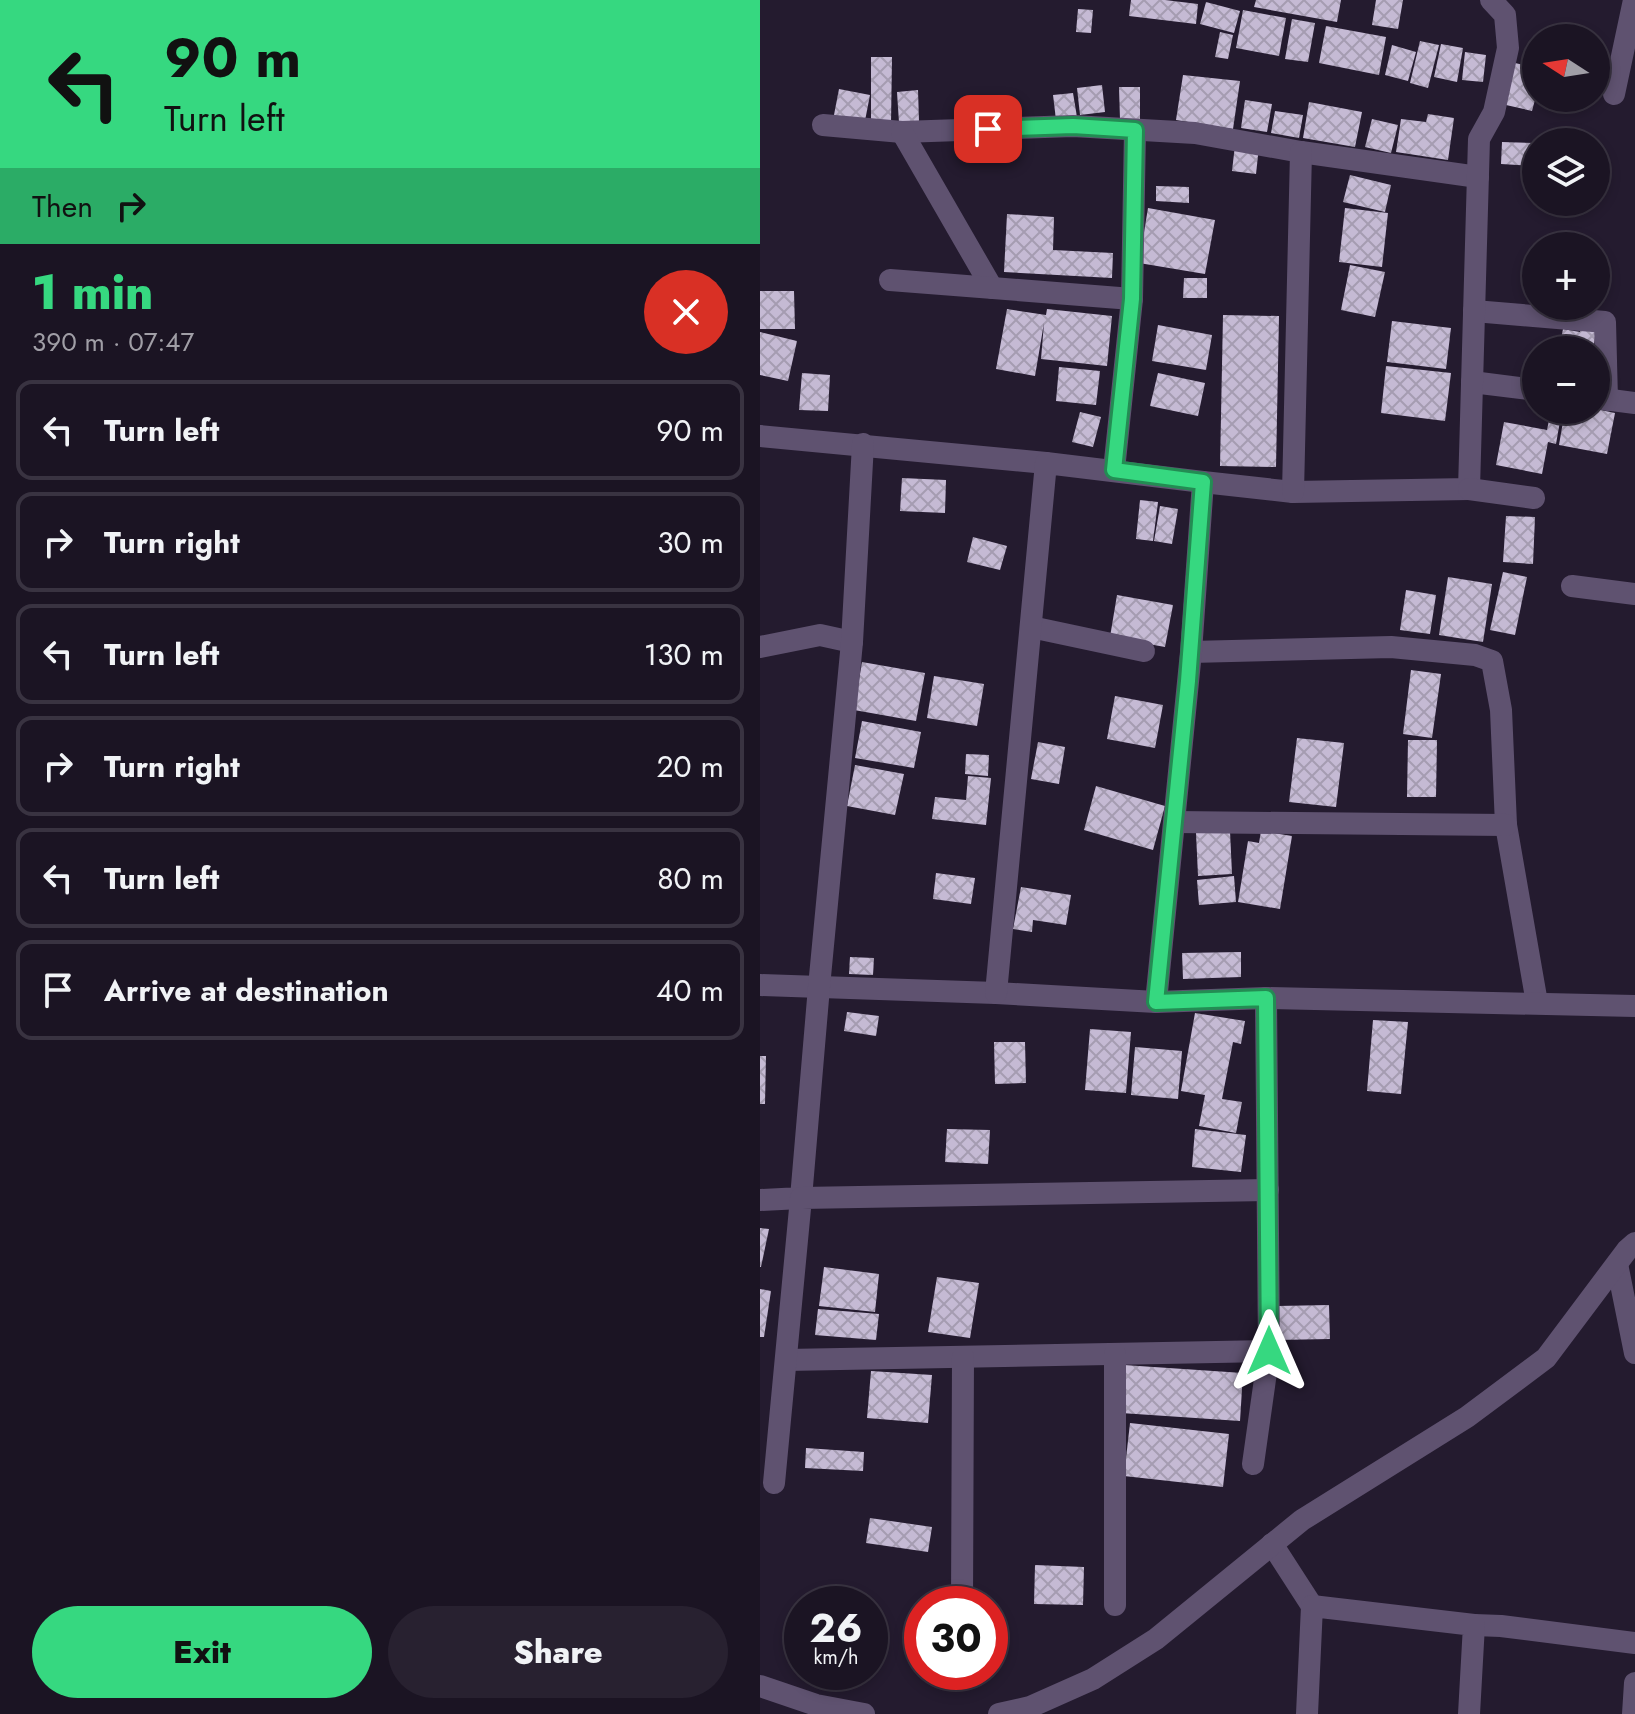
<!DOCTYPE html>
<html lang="en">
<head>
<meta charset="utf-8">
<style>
  :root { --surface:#1b1423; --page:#282130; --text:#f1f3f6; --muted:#a09ea6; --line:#393341; --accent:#36d880 }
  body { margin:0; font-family:Jost,sans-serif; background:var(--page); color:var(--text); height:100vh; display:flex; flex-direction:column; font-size:30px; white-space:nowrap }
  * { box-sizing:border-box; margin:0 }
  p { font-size:26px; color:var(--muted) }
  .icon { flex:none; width:44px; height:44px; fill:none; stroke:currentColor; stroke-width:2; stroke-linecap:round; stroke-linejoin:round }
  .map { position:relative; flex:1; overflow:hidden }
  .panel { display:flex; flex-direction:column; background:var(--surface); width:760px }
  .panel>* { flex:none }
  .top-card { background:#36d880; color:#111; overflow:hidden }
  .needle { width:52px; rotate:282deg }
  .tools { position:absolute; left:762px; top:24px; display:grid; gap:16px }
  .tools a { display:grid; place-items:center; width:88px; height:88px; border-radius:50%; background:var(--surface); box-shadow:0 4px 12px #0003,0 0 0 2px var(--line); font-size:40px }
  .speed { position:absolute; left:24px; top:1586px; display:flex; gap:16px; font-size:40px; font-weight:700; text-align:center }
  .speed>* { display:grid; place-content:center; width:104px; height:104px; border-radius:50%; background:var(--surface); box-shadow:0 4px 12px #0003,0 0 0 2px var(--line); line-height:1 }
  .speed small { font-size:20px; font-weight:400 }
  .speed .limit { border:12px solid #d22; background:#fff; color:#111 }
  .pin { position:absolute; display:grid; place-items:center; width:68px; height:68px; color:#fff; margin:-34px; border-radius:16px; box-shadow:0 4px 12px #0006 }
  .me { position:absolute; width:88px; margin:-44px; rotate:0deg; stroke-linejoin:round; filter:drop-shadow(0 0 6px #0008) }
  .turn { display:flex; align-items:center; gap:28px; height:168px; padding:0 32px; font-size:36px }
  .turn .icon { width:104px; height:104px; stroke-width:2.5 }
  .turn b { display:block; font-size:56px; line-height:68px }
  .then { display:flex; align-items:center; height:76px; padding:0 32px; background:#0003; gap:16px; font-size:30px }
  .round { display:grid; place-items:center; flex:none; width:84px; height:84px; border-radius:42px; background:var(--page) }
  .overview { display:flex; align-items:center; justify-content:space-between; height:136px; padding:0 32px }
  h1 { font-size:48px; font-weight:800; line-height:60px; color:var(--accent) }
  .cta { display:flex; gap:16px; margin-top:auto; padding:16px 32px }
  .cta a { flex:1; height:92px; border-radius:48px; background:var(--accent); color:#111; font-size:32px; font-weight:800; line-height:92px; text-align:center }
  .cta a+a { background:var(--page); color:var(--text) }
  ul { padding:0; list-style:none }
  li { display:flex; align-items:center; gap:24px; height:100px; margin:0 16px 12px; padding:0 16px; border:4px solid var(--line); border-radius:16px }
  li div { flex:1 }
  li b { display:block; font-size:30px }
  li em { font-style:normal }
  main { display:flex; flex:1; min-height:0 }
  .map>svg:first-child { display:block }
</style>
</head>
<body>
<main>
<section class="panel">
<div class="top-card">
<div class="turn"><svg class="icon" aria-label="left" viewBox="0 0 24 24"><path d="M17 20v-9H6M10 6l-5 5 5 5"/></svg><div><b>90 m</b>Turn left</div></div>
<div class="then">Then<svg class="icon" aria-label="right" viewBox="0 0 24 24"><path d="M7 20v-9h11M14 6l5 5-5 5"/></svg></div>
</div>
<div class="overview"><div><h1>1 min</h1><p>390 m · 07:47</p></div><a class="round" style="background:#d93025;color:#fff"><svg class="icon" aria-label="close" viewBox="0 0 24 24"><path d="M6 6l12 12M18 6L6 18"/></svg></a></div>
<ul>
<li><svg class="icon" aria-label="left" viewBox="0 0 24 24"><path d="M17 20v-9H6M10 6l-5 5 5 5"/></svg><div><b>Turn left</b></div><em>90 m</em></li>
<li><svg class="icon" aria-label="right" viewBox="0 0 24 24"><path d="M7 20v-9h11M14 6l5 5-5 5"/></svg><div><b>Turn right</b></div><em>30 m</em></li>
<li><svg class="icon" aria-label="left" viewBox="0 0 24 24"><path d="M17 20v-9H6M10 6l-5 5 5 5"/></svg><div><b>Turn left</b></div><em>130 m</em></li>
<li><svg class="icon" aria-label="right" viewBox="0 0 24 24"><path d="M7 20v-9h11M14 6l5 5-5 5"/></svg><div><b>Turn right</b></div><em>20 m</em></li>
<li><svg class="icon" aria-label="left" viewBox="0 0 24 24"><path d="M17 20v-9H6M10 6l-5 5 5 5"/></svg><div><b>Turn left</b></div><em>80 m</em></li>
<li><svg class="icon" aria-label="arrive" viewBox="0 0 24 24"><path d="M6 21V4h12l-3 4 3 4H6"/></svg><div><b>Arrive at destination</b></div><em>40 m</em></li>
</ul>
<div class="cta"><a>Exit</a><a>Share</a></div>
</section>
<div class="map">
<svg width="875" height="1714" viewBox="0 0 875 1714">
  <defs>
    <pattern id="building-cross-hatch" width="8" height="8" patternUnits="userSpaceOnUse" patternTransform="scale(2)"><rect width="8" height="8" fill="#c5bad4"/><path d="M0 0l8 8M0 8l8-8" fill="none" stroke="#a59cb1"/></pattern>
  </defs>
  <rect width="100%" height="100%" fill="#241b2f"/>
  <g fill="url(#building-cross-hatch)">
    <path d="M371,0h34l33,4 -2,20 -67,-8z"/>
    <path d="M496,0h85l-4,22 -83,-15z"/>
    <path d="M616,0h27l-5,29 -26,-4z"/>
    <path d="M446,2l34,9 -6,22 -34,-9z"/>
    <path d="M318,9l15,1 -2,23 -15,-1z"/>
    <path d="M483,10l43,8 -7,38 -43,-8z"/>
    <path d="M532,19l23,4 -7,39 -23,-3z"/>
    <path d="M566,26l60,11 -7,38 -60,-12z"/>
    <path d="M460,32l13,3 -5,24 -13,-2z"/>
    <path d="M660,41l19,4 -11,43 -18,-5z"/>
    <path d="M681,44l22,4 -6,34 -23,-5z"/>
    <path d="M632,45l24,7 -8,29 -23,-6z"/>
    <path d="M705,52l21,3 -3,27 -21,-2z"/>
    <path d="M111,57h21l-1,67 -20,-1z"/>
    <path d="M755,63l21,5v28l-4,15 -26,-6z"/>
    <path d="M423,75l57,6 -7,48 -57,-9z"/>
    <path d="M342,85l3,27 -25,3 -3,-27z"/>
    <path d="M359,87h21v33h-20z"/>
    <path d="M79,89l31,6 -6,31 -31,-6z"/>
    <path d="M158,90l1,31 -20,2 -2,-31z"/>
    <path d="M313,93l4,24 -21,3 -3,-25z"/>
    <path d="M485,100l27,4 -5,28 -26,-4z"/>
    <path d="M549,102l53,10 -7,35 -52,-9z"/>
    <path d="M515,111l28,4 -4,23 -28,-5z"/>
    <path d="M668,114l26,4 -6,42 -52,-8 5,-33 25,3z"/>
    <path d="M612,119l26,6 -7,28 -26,-6z"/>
    <path d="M793,138l21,2v2h-21z"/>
    <path d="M742,142l34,1v23l-35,-2z"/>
    <path d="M475,145l24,2 -3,27 -24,-3z"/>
    <path d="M590,175l41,10 -6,27 -42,-10z"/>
    <path d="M396,186l33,1v16l-33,-2z"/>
    <path d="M388,208l67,12 -10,54 -66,-11z"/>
    <path d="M585,208l43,5 -6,54 -43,-5z"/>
    <path d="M247,214l47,3 -1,33 60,3 -1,25 -108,-6z"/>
    <path d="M590,265l35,7 -10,45 -34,-7z"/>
    <path d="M424,278h23v20h-24z"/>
    <path d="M0,291h34l1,38h-35z"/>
    <path d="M247,309l39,6 1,-6 65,7 -5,50 -66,-7 3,-36 -9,53 -39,-7z"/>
    <path d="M463,315l56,1 -3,151 -56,-1z"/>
    <path d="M632,321l59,7 -5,41 -59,-7z"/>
    <path d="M398,325l54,10 -6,35 -54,-9z"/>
    <path d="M803,329l17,3 1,-3 15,3 -3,18h-34z"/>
    <path d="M0,332l37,9 -9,40 -28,-6z"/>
    <path d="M626,366l65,7 -6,48 -64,-8z"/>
    <path d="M299,367l41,4 -4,34 -40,-4z"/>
    <path d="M42,373l28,2 -2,36 -29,-1z"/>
    <path d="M398,373l47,10 -7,33 -48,-10z"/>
    <path d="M836,409l19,4 -8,41 -48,-9 6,-35z"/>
    <path d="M791,410h11l-6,34 -8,-2 -6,32 -46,-9 8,-43 43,8z"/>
    <path d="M320,412l21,5 -8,30 -21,-5z"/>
    <path d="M142,478l44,2 -1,33 -45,-2z"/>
    <path d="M380,500l18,2 -5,39 -17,-2z"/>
    <path d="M400,506l18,3 -6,35 -18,-3z"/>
    <path d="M746,516l29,1 -2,47 -30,-2z"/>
    <path d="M213,537l34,9 -7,24 -33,-8z"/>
    <path d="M743,572l24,5 -12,58 -25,-5z"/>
    <path d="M688,577l44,7 -9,58 -44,-7z"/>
    <path d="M646,590l30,5 -6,39 -30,-4z"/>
    <path d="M357,595l56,10 -8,42 -55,-10z"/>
    <path d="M102,662l63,11 -9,48 -62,-11z"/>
    <path d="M651,670l30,4 -9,64 -29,-4z"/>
    <path d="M174,676l50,8 -7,42 -50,-8z"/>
    <path d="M355,696l48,9 -8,43 -48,-9z"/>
    <path d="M102,721l59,11 -7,36 -59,-10z"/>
    <path d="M537,738l47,5 -8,64 -47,-5z"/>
    <path d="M648,740h29l-1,57h-29z"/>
    <path d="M278,742l27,5 -6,37 -28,-5z"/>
    <path d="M206,754l23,1 -1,21 -23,-2z"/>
    <path d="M95,765l49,9 -9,41 -48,-9z"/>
    <path d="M208,776l23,2 -5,47 -54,-6 3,-22 31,3z"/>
    <path d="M336,786l69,20 -12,44 -69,-20z"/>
    <path d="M470,831l2,43 -34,2 -2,-43z"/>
    <path d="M501,831l31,5 -12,73 -42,-7 10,-61 11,2z"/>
    <path d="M176,873l39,5 -4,26 -38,-5z"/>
    <path d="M474,876l2,26 -37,3 -2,-25z"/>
    <path d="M261,887l50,8 -5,30 -33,-5 -1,12 -19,-3z"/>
    <path d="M481,952v25l-58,2 -1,-26z"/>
    <path d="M90,957l24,1 -1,17 -24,-1z"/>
    <path d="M87,1012l32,4 -3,20 -32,-5z"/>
    <path d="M435,1013l50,8 -4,23 -8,-2 -11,57 20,3 -6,31 -37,-7 6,-31 -24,-4z"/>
    <path d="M613,1020l35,2 -7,72 -34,-3z"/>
    <path d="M330,1029l41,3 -5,61 -41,-3z"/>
    <path d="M234,1042h31l1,41 -31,1z"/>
    <path d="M375,1047l47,4 -4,48 -47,-4z"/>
    <path d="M0,1056h6l-1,48h-5z"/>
    <path d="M187,1129l43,1 -2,34 -43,-2z"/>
    <path d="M435,1129l51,6 -5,37 -49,-5z"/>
    <path d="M0,1228l9,1 -8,38h-1z"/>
    <path d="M64,1267l55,7 -4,38 -56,-6z"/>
    <path d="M177,1277l42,6 -9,55 -42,-6z"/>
    <path d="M0,1289l11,2 -7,46h-4z"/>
    <path d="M569,1305l1,34 -53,1v-34z"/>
    <path d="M58,1309l61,5 -3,26 -61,-5z"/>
    <path d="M364,1365l119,8 -3,48 -119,-8z"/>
    <path d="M111,1371l61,4 -4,48 -61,-5z"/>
    <path d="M370,1423l99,11 -6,53 -99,-11z"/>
    <path d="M46,1448l58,4 -1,19 -58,-3z"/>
    <path d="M110,1518l62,9 -4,25 -62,-9z"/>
    <path d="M275,1565l49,2 -1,38 -49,-1z"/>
  </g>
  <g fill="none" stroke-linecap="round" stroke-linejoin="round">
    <g stroke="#5f5270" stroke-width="22">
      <path d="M854,94l20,-94"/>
      <path d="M63,125l79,7 171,-6 122,7 106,19 177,25"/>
      <path d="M142,132l90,156"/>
      <path d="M130,280l242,19"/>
      <path d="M714,311l131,11 2,78"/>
      <path d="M712,382l64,8"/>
      <path d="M836,398l39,5"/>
      <path d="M0,436l286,27"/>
      <path d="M354,470l18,-171 3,-169"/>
      <path d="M443,482l90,10 176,-3 10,-350 15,-27 14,-64 -3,-33 -14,-15"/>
      <path d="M709,489l65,9"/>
      <path d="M533,492l8,-340"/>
      <path d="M812,586l63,8"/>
      <path d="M271,627l113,24"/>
      <path d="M0,647l60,-12 32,7"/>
      <path d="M431,652l200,-5 84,8 17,6 9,49 5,115 31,178"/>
      <path d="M415,822l331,3"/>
      <path d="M0,985l236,8 160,9 110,-4 369,8"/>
      <path d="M236,993l50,-530 157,19 -12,170 -35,350"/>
      <path d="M0,1200l41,-2 18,-211 33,-345 11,-198"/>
      <path d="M857,1264l18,89"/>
      <path d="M26,1360l483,-9"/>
      <path d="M493,1464l16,-113 -3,-353"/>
      <path d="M14,1483l27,-285 467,-8"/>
      <path d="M512,1544l40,62"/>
      <path d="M202,1604l1,-247"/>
      <path d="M355,1605v-251"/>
      <path d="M714,1625l27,1 134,17"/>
      <path d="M547,1714l5,-108 162,19 -5,89"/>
      <path d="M873,1714l2,-31"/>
    </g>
    <g stroke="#5f5270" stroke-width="22">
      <path d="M0,1686l56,19 48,9"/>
      <path d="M239,1714l31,-7 63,-28 63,-40 146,-119 165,-103 79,-59 81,-108 8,-7"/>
    </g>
  </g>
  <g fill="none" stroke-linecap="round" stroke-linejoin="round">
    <g stroke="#238c53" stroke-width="20">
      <path id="route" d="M228,129l85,-3 62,4 -3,169 -18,171 89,12 -15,199 -32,321 110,-4 3,353"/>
    </g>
    <use href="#route" stroke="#36d880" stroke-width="14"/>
  </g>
</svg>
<div class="tools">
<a><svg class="needle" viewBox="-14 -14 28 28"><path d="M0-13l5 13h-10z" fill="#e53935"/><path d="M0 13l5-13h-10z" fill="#a09ea6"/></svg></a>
<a><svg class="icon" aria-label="layers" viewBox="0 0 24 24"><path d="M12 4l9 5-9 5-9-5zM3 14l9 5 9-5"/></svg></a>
<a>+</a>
<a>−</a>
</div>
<div class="speed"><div>26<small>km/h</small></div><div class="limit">30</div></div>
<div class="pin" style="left:228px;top:129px;background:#d93025"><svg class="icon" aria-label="arrive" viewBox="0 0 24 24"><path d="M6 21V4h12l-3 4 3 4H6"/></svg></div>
<svg class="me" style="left:509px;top:1351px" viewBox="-20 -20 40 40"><path d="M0-17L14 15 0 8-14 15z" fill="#36d880" stroke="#fff" stroke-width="4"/></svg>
</div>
</main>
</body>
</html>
